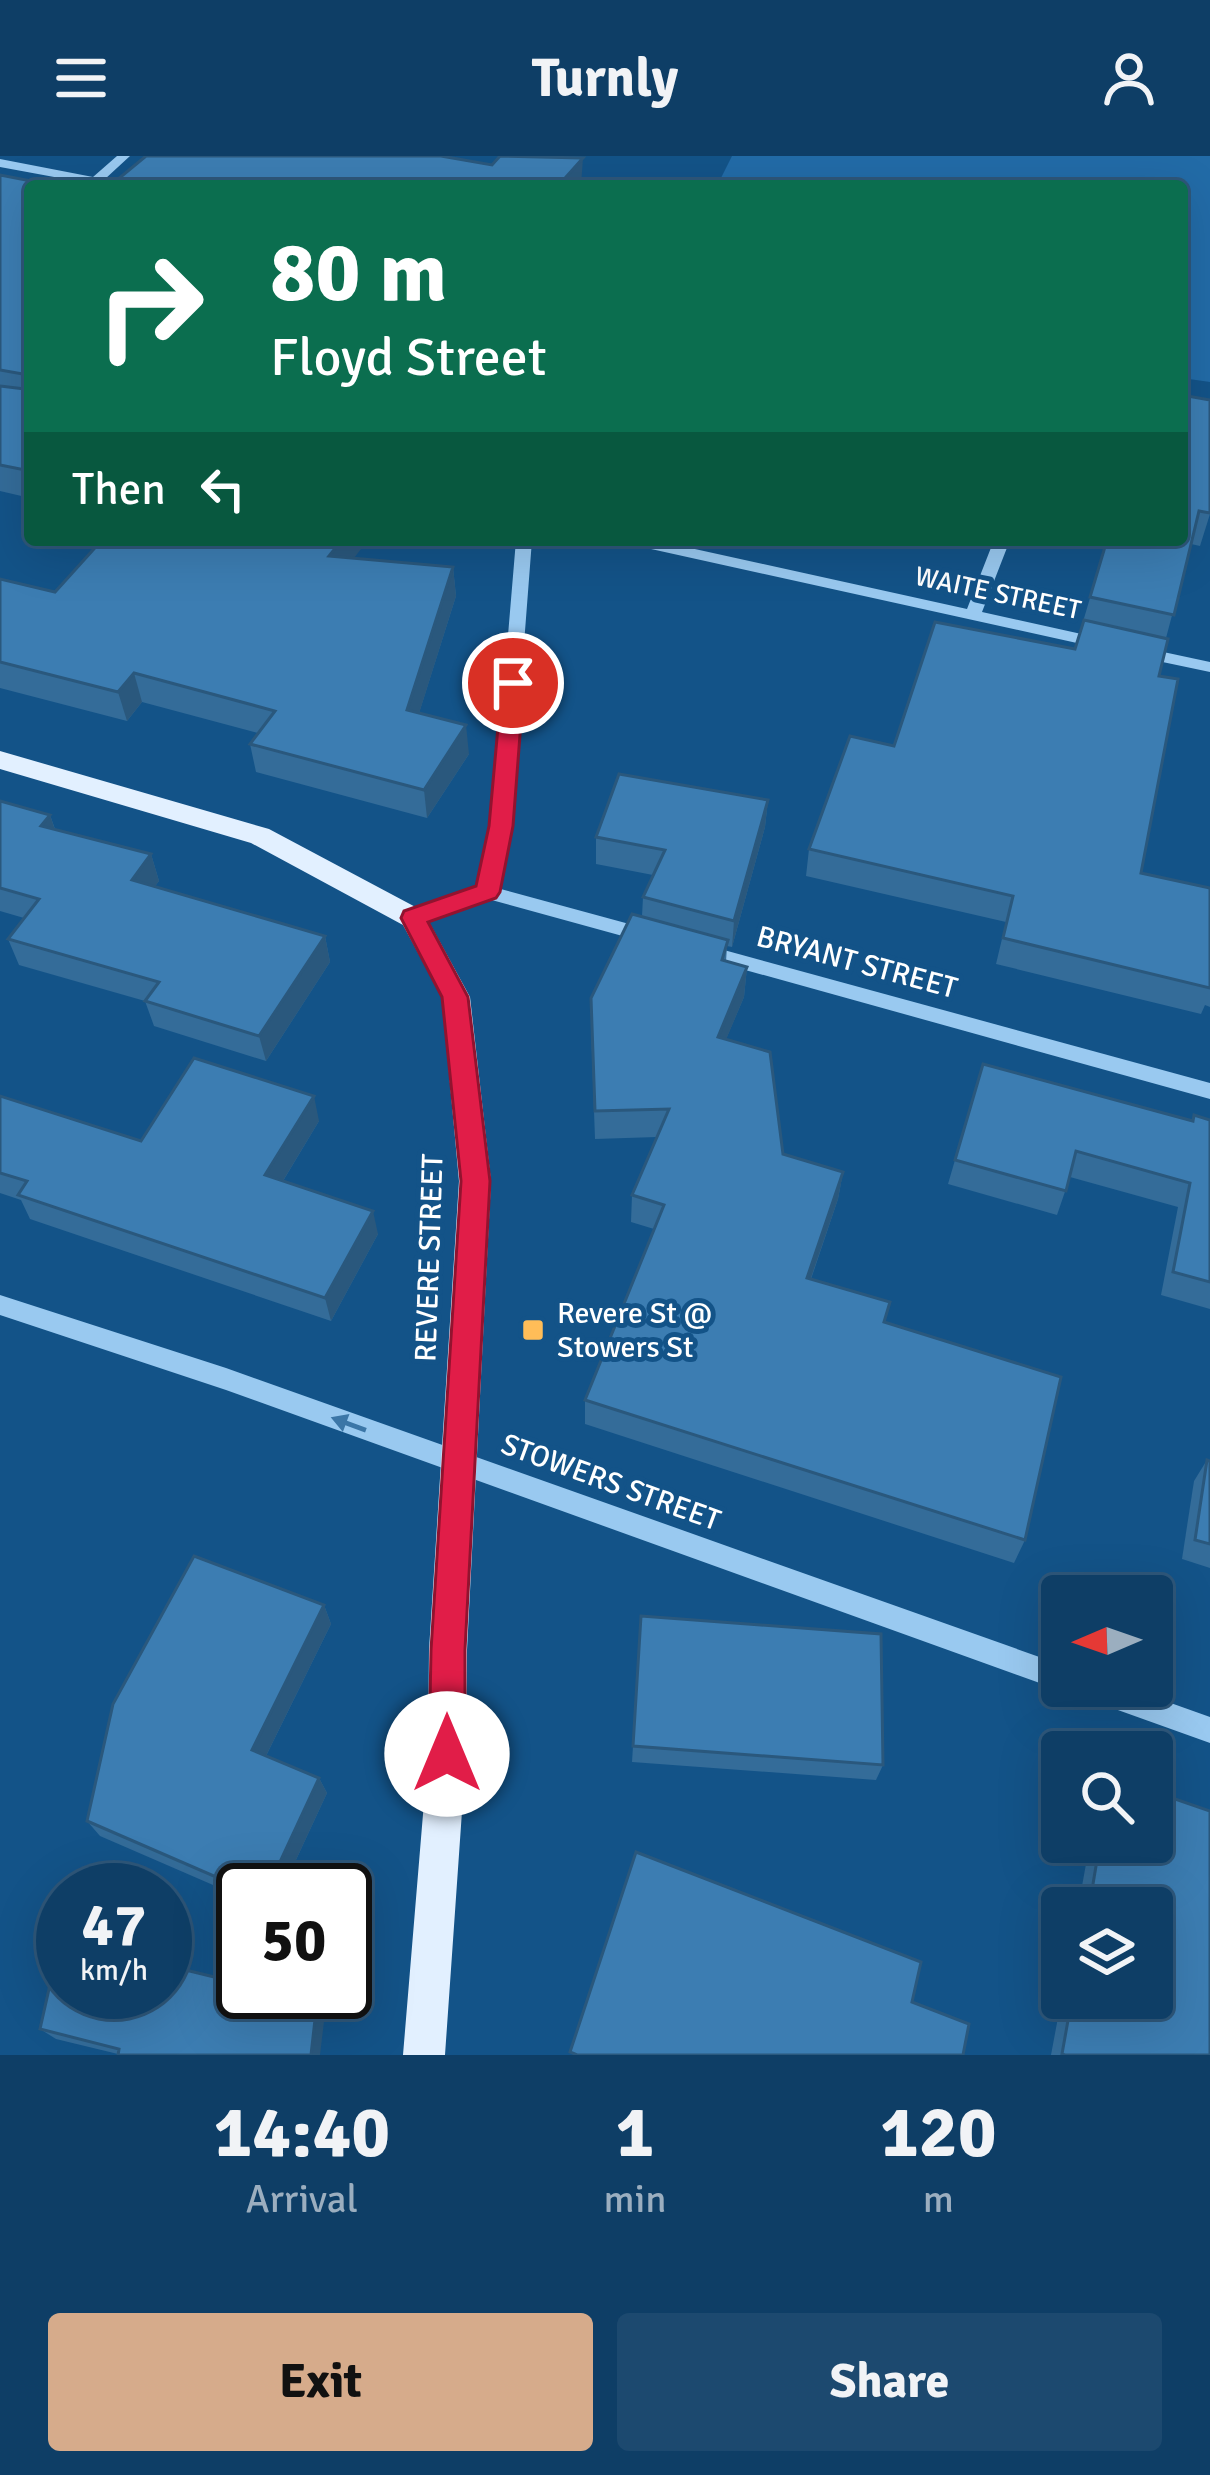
<!DOCTYPE html>
<html lang="en">
<head>
<meta charset="utf-8">
<style>
  :root { --surface:#0e3e66; --page:#1c496f; --text:#f1f3f6; --muted:#9baebf; --line:#2e577a; --accent:#d6ab8b }
  body { margin:0; font-family:Signika,sans-serif; background:var(--page); color:var(--text); height:100vh; display:flex; flex-direction:column; font-size:45px; white-space:nowrap }
  * { box-sizing:border-box; margin:0 }
  p { font-size:39px; color:var(--muted) }
  .icon { flex:none; width:66px; height:66px; fill:none; stroke:currentColor; stroke-width:2; stroke-linecap:round; stroke-linejoin:round }
  .map { position:relative; height:1899px; overflow:hidden }
  .drawer { display:flex; flex-direction:column; background:var(--surface); flex:1 }
  .drawer>* { flex:none }
  .banner { position:absolute; left:24px; top:24px; width:1164px; height:366px; border-radius:12px; box-shadow:0 12px 48px #0002,0 0 0 3px var(--line); background:#0b6e4f; color:#fff; overflow:hidden }
  .needle { width:78px; rotate:268deg }
  .controls { position:absolute; left:1041px; top:1419px; display:grid; gap:24px }
  .controls a { display:grid; place-items:center; width:132px; height:132px; border-radius:12px; background:var(--surface); box-shadow:0 12px 48px #0002,0 0 0 3px var(--line); font-size:60px }
  .speed { position:absolute; left:36px; top:1707px; display:flex; gap:24px; font-size:60px; font-weight:700; text-align:center }
  .speed>* { display:grid; place-content:center; width:156px; height:156px; border-radius:50%; background:var(--surface); box-shadow:0 12px 48px #0002,0 0 0 3px var(--line); line-height:1 }
  .speed small { font-size:30px; font-weight:400 }
  .speed .limit { border:6px solid #111; border-radius:18px; background:#fff; color:#111 }
  .pin { position:absolute; display:grid; place-items:center; width:102px; height:102px; color:#fff; margin:-51px; border:6px solid #fff; border-radius:50%; box-shadow:0 3px 12px #0007 }
  .me { position:absolute; width:132px; margin:-66px; rotate:0deg; stroke-linejoin:round; filter:drop-shadow(0 0 9px #0008) }
  .turn { display:flex; align-items:center; gap:42px; height:252px; padding:0 48px; font-size:54px }
  .turn .icon { width:156px; height:156px; stroke-width:2.5 }
  .turn b { display:block; font-size:84px; line-height:102px }
  .then { display:flex; align-items:center; height:114px; padding:0 48px; background:#0003; gap:24px; font-size:45px }
  .eta { display:flex; justify-content:space-evenly; align-items:center; height:204px; text-align:center }
  .eta b { font-size:72px; font-weight:700; line-height:84px }
  .action { display:flex; gap:24px; margin-top:auto; padding:24px 48px }
  .action a { flex:1; height:138px; border-radius:12px; background:var(--accent); color:#111; font-size:48px; font-weight:700; line-height:138px; text-align:center }
  .action a+a { background:var(--page); color:var(--text) }
  header { display:flex; justify-content:space-between; align-items:center; height:156px; padding:0 48px; background:var(--surface); font-size:54px; font-weight:700 }
  .map>svg:first-child { display:block }
</style>
</head>
<body>
<header><svg class="icon" aria-label="menu" viewBox="0 0 24 24"><path d="M4 6h16M4 12h16M4 18h16"/></svg>Turnly<svg class="icon" aria-label="person" viewBox="0 0 24 24"><circle cx="12" cy="8" r="4"/><path d="M4 21q1-7 8-7t8 7"/></svg></header>
<div class="map">
<svg width="1210" height="1899" viewBox="0 0 1210 1899">
  <rect width="100%" height="100%" fill="#135388"/>
  <path fill="#226ba7" d="M732,0h478v226l-28,-4v-192h-465z"/>
  <g fill="none" stroke-linecap="round" stroke-linejoin="round">
    <g fill="#99c9f0" fill-rule="evenodd">
      <path d="M117,0h13l-25,23 24,7h-26l-103,-19v-8l93,18z"/>
      <path d="M516,384h16l-22,286 -13,62 158,43 3,5 -3,5 -7,2 -160,-44 -75,26 -10,-7 3,-5 72,-25 14,-62z"/>
      <path d="M625,384h29l313,69 27,-69h16l-28,72 122,27 8,5 -8,5 -471,-104z"/>
      <path d="M1140,491l70,15v10l-76,-16 -2,-4z"/>
      <path d="M702,788l508,139v16l-515,-143 -3,-5z"/>
      <path d="M0,1139l226,73 836,297v21h61l87,31v26l-134,-48 -4,-9 -10,5 -836,-301 -226,-75z"/>
    </g>
    <path fill="#e2f0ff" fill-rule="evenodd" d="M0,595l269,78 154,82 47,86 21,184 -24,469 -1,104 -21,301h-42l25,-301 1,-104 30,-469 -17,-184 -39,-72 -152,-82 -251,-74z"/>
  </g>
  <g fill="#346c99">
    <path d="M0,19l30,11v312l-30,-7z"/>
    <path d="M1210,244v114l-10,32 -9,-2 -25,94 -7,38 -18,197 69,15v119l-5,-2 -4,9 -205,-50 10,-42 -200,-46 3,-27 85,-103 181,-97 32,-109z"/>
    <path d="M784,384h35l-3,7z"/>
    <path d="M354,402l99,9 3,29 -37,117 50,41 -42,64 -171,-46 -6,-28 8,-11 -116,-31 -15,19 -127,-33v-109l55,13z"/>
    <path d="M768,644l-3,27 -33,120 -5,-1 -1,16 21,5 -3,30 -18,42 57,115 60,18 -5,27 -27,80 74,44 140,217 -11,23 -429,-139v-24l69,-171 -23,-7 1,-27 25,-58 -62,2 -4,-112 51,-111 1,-19 10,-22 -57,-11v-27z"/>
    <path d="M0,645l50,14 5,14 96,25 8,27 -4,5 170,50 5,26 -64,99 -112,-35 -9,-25 -126,-36 -11,-26 16,-21 -24,-7z"/>
    <path d="M983,908l209,57 2,-6 16,5v189l-49,-14 17,-88 -108,-30 -13,38 -109,-31z"/>
    <path d="M0,940l141,45 178,-20 -36,60 95,53 -47,87 -301,-102 -9,-19 -21,-7z"/>
    <path d="M1207,1304l3,1v107l-28,-9 12,-78z"/>
    <path d="M324,1449l7,19 -65,132 53,22 8,15 -45,97h-39v8l-143,-62 -13,-15z"/>
    <path d="M641,1460l242,149 -7,15 -244,-18z"/>
    <path d="M1090,1686h62l58,213h-159l11,-59v2h90v-90h-74z"/>
    <path d="M325,1857l-207,41 -62,-15 -16,-10z"/>
  </g>
  <g fill="#2a587d">
    <path d="M583,2l-2,28h-23z"/>
    <path d="M342,384h26l-35,45 -4,-29z"/>
    <path d="M453,411l3,29 -45,143 -4,-29z"/>
    <path d="M134,517l8,29 -15,19 -9,-29z"/>
    <path d="M466,569l3,29 -42,64 -3,-28z"/>
    <path d="M768,644l-3,27 -33,120 2,-26z"/>
    <path d="M50,659l9,27 -18,-16z"/>
    <path d="M151,698l8,27 -19,25 -8,-26z"/>
    <path d="M325,780l5,26 -64,99 -7,-25z"/>
    <path d="M747,811l-3,30 -29,69 3,-29z"/>
    <path d="M314,940l5,25 -47,78 -7,-24z"/>
    <path d="M843,1016l-5,27 -36,105 5,-26z"/>
    <path d="M373,1055l5,23 -47,87 -6,-23z"/>
    <path d="M324,1449l7,19 -70,142 -9,-16z"/>
    <path d="M319,1622l8,15 -45,97h-15z"/>
    <path d="M317,1846l8,11 -5,42h-9z"/>
  </g>
  <g fill="#3c7db2" stroke="#2a587d" stroke-width="3">
    <path d="M146,0h295l51,9 8,-9 83,2 -25,28h-457l2,-2 8,1z"/>
    <path d="M0,19l57,11h-27v285l-30,-6v-79l25,3 -2,-15 -23,-4z"/>
    <path d="M1182,239l28,5v113l-11,-2 -25,104 -84,-18 17,-57h75z"/>
    <path d="M102,384h240l-13,16 124,11 -46,143 59,15 -42,65 -174,-46 25,-33 -141,-38 -16,19 -118,-30v-83l55,13z"/>
    <path d="M1084,464l84,19 -9,37 19,3 -37,194 69,15v100l-207,-50 10,-42 -204,-47 41,-113 44,10 41,-124 140,27z"/>
    <path d="M619,618l149,26 -34,121 -91,-24 22,-47 -69,-13z"/>
    <path d="M0,645l50,14 -9,11 110,28 -19,26 193,56 -66,100 -114,-35 14,-19 -151,-43 31,-40 -39,-11z"/>
    <path d="M632,758l96,26 -6,20 25,7 -29,70 52,15 13,102 60,18 -36,106 83,24 -6,20 177,55 -36,163 -440,-140 79,-195 -32,-10 37,-86 -74,2 -4,-113z"/>
    <path d="M194,902l120,38 -49,79 108,36 -48,87 -307,-103 9,-14 -27,-8v-77l141,45z"/>
    <path d="M983,908l210,57 1,-6 16,5v162l-37,-10 17,-89 -114,-32 -10,40 -111,-31z"/>
    <path d="M1207,1304l3,1v83l-15,-4z"/>
    <path d="M194,1400l130,49 -72,145 67,28 -52,112h-21l-159,-69 26,-117z"/>
    <path d="M641,1460l240,18 2,131 -250,-19z"/>
    <path d="M1152,1635l58,20v244h-145l-3,-1 10,-56h80v-90h-63l11,-66h52z"/>
    <path d="M636,1696l285,110 -9,40 57,22 -6,31h-386l-7,-3z"/>
    <path d="M60,1784l3,1v51h102v-27l78,19v8h32l42,10 -6,53h-193l1,-6 -79,-20z"/>
  </g>
  <defs><path id="oneway-solid" d="M-6-.8H1V-3.2L6.5 0L1 3.2V.8H-6Z" transform="scale(3)"/></defs>
  <use fill="#3b76a7" href="#oneway-solid" transform="translate(349 1268) rotate(-160)"/>
  <path fill="#e11d48" stroke="#92132f" stroke-width="3" d="M513,520l11,7 -11,143 -13,66 -4,6 -68,24 40,75 22,184 -25,469v104l-6,13 -12,5 -12,-5 -6,-13 2,-104 30,-469 -19,-184 -41,-79 3,-7 72,-25 13,-60 13,-143z"/>
  <rect fill="#ffbd58" stroke="#135388" stroke-width="4.5" x="521" y="1162" width="24" height="24" rx="6"/>
  <g text-anchor="middle" stroke-width="10" stroke-linejoin="round" paint-order="stroke">
    <g font-size="27" fill="#fff" stroke="#135388">
      <text transform="translate(998 437) rotate(12)" y="9">WAITE STREET</text>
    </g>
    <g font-size="30" fill="#fff" stroke="#135388">
      <text transform="translate(857 806) rotate(15)" y="10">BRYANT STREET</text>
      <text transform="translate(429 1102) rotate(-88)" y="10">REVERE STREET</text>
      <text transform="translate(611 1326) rotate(20)" y="10">STOWERS STREET</text>
    </g>
    <g font-size="30" fill="#fff" stroke="#135388" text-anchor="start">
      <text x="557" y="1167">Revere St @<tspan x="557" dy="34">Stowers St</tspan></text>
    </g>
  </g>
</svg>
<div class="controls">
<a><svg class="needle" viewBox="-14 -14 28 28"><path d="M0-13l5 13h-10z" fill="#e53935"/><path d="M0 13l5-13h-10z" fill="#9baebf"/></svg></a>
<a><svg class="icon" aria-label="search" viewBox="0 0 24 24"><circle cx="10" cy="10" r="6"/><path d="M15 15l6 6"/></svg></a>
<a><svg class="icon" aria-label="layers" viewBox="0 0 24 24"><path d="M12 4l9 5-9 5-9-5zM3 14l9 5 9-5"/></svg></a>
</div>
<div class="speed"><div>47<small>km/h</small></div><div class="limit">50</div></div>
<div class="pin" style="left:513px;top:527px;background:#d93025"><svg class="icon" aria-label="arrive" viewBox="0 0 24 24"><path d="M6 21V4h12l-3 4 3 4H6"/></svg></div>
<svg class="me" style="left:447px;top:1598px" viewBox="-20 -20 40 40"><circle r="19" fill="#fff"/><path d="M0-13L10 11 0 6-10 11z" fill="#e11d48"/></svg>
<div class="banner">
<div class="turn"><svg class="icon" aria-label="right" viewBox="0 0 24 24"><path d="M7 20v-9h11M14 6l5 5-5 5"/></svg><div><b>80 m</b>Floyd Street</div></div>
<div class="then">Then<svg class="icon" aria-label="left" viewBox="0 0 24 24"><path d="M17 20v-9H6M10 6l-5 5 5 5"/></svg></div>
</div>
</div>
<section class="drawer">
<div class="eta">
<div><b>14:40</b><p>Arrival</p></div>
<div><b>1</b><p>min</p></div>
<div><b>120</b><p>m</p></div>
</div>
<div class="action"><a>Exit</a><a>Share</a></div>
</section>
</body>
</html>
